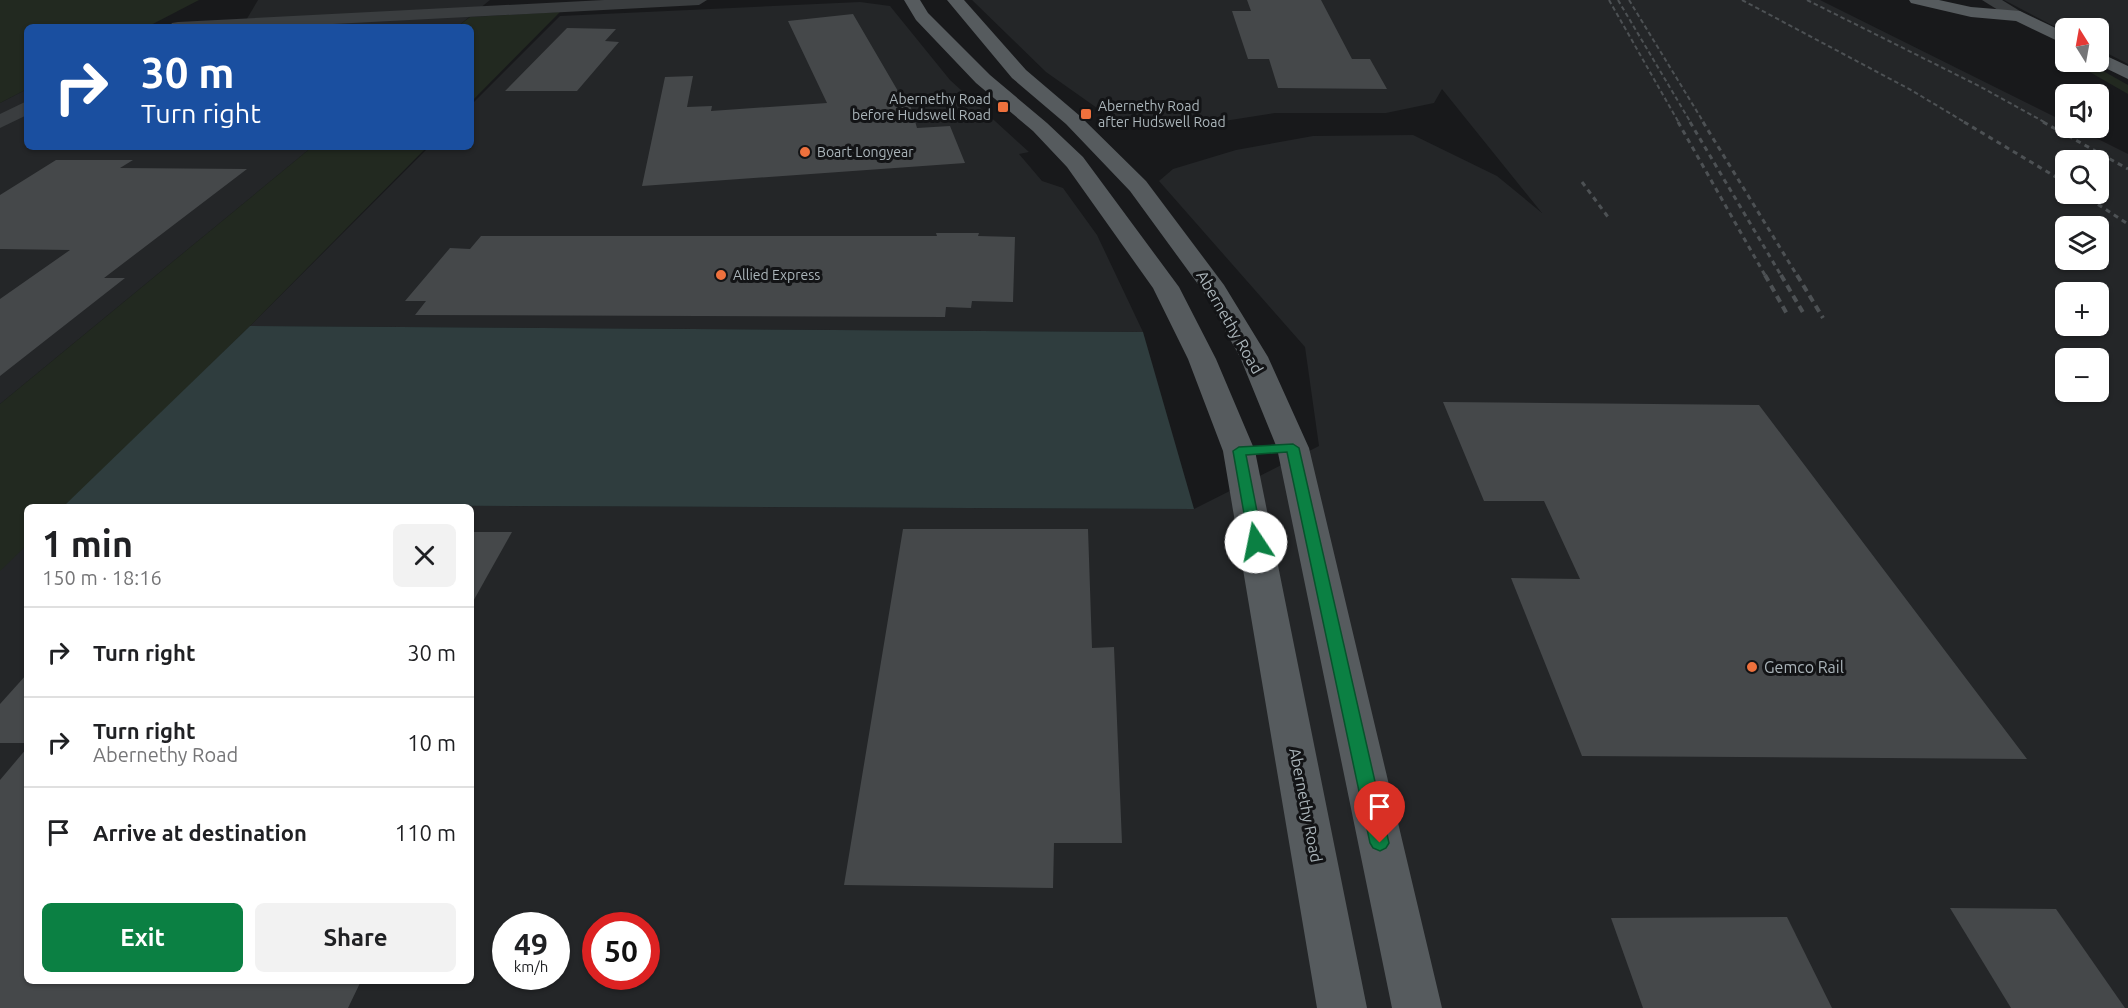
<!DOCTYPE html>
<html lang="en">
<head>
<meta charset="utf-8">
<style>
  :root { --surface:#fff; --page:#f2f2f2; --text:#202124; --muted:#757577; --line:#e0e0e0; --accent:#0b8043 }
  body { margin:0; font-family:Ubuntu,sans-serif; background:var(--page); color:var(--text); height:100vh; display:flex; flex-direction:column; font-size:22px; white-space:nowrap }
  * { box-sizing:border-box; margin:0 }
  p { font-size:20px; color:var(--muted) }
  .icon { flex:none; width:33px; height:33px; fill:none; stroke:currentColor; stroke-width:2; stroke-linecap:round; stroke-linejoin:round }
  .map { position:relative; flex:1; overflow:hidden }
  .side { position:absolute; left:24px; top:504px; width:450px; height:480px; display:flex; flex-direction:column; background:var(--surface); border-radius:9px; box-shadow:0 2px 4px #0004 }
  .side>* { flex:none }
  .guide { position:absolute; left:24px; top:24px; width:450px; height:126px; border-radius:9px; box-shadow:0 2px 4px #0004; background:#1a4fa0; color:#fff; overflow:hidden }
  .needle { width:39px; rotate:349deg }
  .tools { position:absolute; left:2055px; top:18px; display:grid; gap:12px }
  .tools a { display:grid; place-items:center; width:54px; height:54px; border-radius:9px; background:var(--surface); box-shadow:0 2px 4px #0004; font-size:30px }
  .speed { position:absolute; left:492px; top:912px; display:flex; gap:12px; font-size:30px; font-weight:700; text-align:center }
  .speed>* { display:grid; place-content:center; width:78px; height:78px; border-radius:50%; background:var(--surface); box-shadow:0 2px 4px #0004; line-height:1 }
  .speed small { font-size:15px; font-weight:400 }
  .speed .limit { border:9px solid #d22; background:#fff; color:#111 }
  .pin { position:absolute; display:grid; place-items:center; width:51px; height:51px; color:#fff; margin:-62px -26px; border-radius:50% 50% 50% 0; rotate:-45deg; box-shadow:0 0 6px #0007 }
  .pin .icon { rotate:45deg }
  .me { position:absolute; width:66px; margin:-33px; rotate:349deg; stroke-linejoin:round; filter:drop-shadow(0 0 4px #0008) }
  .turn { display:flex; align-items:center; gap:21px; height:126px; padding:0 18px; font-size:27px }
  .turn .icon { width:78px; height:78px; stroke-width:2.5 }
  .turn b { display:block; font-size:42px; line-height:51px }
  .round { display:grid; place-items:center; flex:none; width:63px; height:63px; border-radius:9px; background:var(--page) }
  .headline { display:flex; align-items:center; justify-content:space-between; height:102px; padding:0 18px }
  h1 { font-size:36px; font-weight:700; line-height:45px }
  .button { display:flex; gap:12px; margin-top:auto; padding:12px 18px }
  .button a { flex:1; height:69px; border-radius:9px; background:var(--accent); color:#fff; font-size:24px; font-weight:700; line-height:69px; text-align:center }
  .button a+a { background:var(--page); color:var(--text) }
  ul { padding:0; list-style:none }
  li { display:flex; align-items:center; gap:18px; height:90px; padding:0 18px; border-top:2px solid var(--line) }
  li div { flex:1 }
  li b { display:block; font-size:22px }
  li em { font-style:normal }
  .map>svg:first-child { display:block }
</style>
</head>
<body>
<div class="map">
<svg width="2128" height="1008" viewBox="0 0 2128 1008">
  <rect width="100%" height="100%" fill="#18191b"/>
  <g fill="#242628" fill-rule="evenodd">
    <path d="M258,0h232l-33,27h-215z"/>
    <path d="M972,0h848l245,122 1,6h10l52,26v854h-2128v-438l27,-27v438h444v-474h-407l2,-3 1128,5 125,-63 -14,-99 -146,-166 14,-12 63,-19 77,-14 100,-1 84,41 45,37 -100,-124 -8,14 -48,10h-111l-70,11 -54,2 -37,-6 -68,-48zM2066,160h32v34h-32zM2066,226h32v34h-32zM2066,292h32v34h-32zM2066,358h32v34h-32zM506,926h50v50h-50zM596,926h50v50h-50z"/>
    <path d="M2004,0h124v64l-29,-15 -1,-21h-32l-1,4z"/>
    <path d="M860,2l30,4 60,74 79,72 -10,2 23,27 21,7 34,47 46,97 -893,-6 179,-179h42v-42l89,-89z"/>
    <path d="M27,89v58h285l-312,257v-301z"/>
  </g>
  <g fill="#222920">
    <path d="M0,0h199l-52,27h-120v62l-27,14z"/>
    <path d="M560,12l-89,90v-75h-14l13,-10z"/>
    <path d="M2074,63h15l39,22v9z"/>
    <path d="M312,147h115l-177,179 -185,181h-38v38l-27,26v-167z"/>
  </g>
  <path fill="#2f3d3e" d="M250,326l893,6 51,177 -1128,-5z"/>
  <g fill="#45484a">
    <path d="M1247,0h74l31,59h18l17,30 -109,-1 -9,-29h-21l-16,-48h19z"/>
    <path d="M853,14l49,84h6l9,30 33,-2 15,37 -323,23 23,-109 28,-1 -6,31 25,-1 -1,5 116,-8 -39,-82z"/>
    <path d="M567,28l49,1 -11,12 14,1 -42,49h-72z"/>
    <path d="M56,160h77l-13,8 127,1 -143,109h21l-125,98v-77l70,-49 -70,-1v-54z"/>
    <path d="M936,233h43l-1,3 37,1 -2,65 -41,-1 -1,7 -25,-1 -1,10 -530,-2 11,-14h-21l45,-53 20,1 11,-13h456z"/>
    <path d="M1443,402l316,3 268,354 -445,-3 -71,-178 69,1 -36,-78h-60z"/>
    <path d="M903,529h185l4,119 22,-1 8,196h-68l-1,45 -209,-3z"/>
    <path d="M471,532h41l-41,73z"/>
    <path d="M27,674v69h-27v-39z"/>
    <path d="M27,748v233h334l-13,27h-348v-228z"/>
    <path d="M1950,908l106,1 69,99h-114z"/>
    <path d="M1787,917l45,91h-189l-32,-90z"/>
  </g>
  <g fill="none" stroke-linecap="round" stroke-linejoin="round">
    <g fill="#3a3d3f" fill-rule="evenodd">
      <path d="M604,0h103l-8,5 -423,22h-107l3,-4 6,-1z"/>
      <path d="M1982,0h20l26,16 -8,5 -6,-1z"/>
      <path d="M27,101v14l-27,13v-14z"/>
    </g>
    <g fill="#565b5e" fill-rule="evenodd">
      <path d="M904,0h16l8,13 62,62 57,48 36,34 96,130 37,72 39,92 112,557h-50l-94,-557 -35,-92 -35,-71 -86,-121 -34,-36 -57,-48 -60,-63z"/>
      <path d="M947,0h17l62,70 54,46 66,65 78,104 44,72 41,91 133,560h-50l-115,-560 -37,-91 -37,-66 -73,-100 -64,-67 -54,-46z"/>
      <path d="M1909,0h30l32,7 49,4 46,22v12l-50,-24 -45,-4 -60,-14z"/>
      <path d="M2098,52l30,14v13l-35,-17h5z"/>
    </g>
    <g stroke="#4d5154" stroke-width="2" stroke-dasharray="4.5 3" stroke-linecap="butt">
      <path d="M1609,0l70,123"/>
      <path d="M1618,0l73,123"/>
      <path d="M1629,0l75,123"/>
      <path d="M1742,0l169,90 55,33"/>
      <path d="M1807,0l172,86 67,37"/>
    </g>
    <g stroke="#4d5154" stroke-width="3" stroke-dasharray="5 4.5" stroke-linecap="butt">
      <path d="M1678,122l88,155"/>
      <path d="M1690,122l92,155"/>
      <path d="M1703,122l95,155"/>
      <path d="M1964,122l102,61"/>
      <path d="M2043,122l85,47"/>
      <path d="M1582,182l26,35"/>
      <path d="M2082,194l46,30"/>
    </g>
    <g stroke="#4d5154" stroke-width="4" stroke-dasharray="7 5" stroke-linecap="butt">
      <path d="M1765,275l22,39"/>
      <path d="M1781,275l24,41"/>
      <path d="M1797,275l26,43"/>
    </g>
  </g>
  <path fill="#0b8043" stroke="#07532c" stroke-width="1.5" d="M1293,444l6,4 90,395 -3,5 -6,3 -7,-3 -3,-5 -83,-391 -41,3 17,87 -7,4 -7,-4 -16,-91 6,-4z"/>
  <g fill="#ee713d" stroke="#131416" stroke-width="2">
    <rect x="997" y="101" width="12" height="12" rx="3"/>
    <rect x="1080" y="108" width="12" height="12" rx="3"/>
    <circle cx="805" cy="152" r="6"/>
    <circle cx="721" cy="275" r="6"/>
    <circle cx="1752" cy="667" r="6"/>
  </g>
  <g text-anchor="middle" stroke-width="6" stroke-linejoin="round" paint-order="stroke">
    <g font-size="14" fill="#abb5ba" stroke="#131416" text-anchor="start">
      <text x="991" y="104" text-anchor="end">Abernethy Road<tspan x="991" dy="16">before Hudswell Road</tspan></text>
      <text x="1098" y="111">Abernethy Road<tspan x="1098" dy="16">after Hudswell Road</tspan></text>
      <text x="817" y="157">Boart Longyear</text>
      <text x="733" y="280">Allied Express</text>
    </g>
    <g font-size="16" fill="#abb5ba" stroke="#131416">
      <text transform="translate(1230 322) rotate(60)" y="6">Abernethy Road</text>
      <text transform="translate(1306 805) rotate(79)" y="6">Abernethy Road</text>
    </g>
    <g font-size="16" fill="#abb5ba" stroke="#131416" text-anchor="start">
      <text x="1764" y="673">Gemco Rail</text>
    </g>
  </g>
</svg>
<div class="tools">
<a><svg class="needle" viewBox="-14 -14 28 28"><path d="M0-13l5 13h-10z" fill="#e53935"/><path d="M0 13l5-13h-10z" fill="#757577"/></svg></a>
<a><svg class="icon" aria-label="sound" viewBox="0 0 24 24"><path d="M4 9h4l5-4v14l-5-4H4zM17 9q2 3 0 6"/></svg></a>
<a><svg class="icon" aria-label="search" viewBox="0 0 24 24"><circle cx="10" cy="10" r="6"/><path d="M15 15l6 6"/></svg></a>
<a><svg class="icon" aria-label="layers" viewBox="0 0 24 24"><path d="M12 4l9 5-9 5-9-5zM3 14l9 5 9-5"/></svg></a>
<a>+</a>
<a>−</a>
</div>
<div class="speed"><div>49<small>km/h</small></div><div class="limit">50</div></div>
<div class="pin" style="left:1380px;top:843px;background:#d93025"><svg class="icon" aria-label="arrive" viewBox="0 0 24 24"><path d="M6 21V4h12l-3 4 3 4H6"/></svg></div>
<svg class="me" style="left:1256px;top:542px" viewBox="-20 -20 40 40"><circle r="19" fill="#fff"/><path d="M0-13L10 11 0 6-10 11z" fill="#0b8043"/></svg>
<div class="guide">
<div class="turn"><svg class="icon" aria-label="right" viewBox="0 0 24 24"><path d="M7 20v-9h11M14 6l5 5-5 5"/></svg><div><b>30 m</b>Turn right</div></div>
</div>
<section class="side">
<div class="headline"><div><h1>1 min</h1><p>150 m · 18:16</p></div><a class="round"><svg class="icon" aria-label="close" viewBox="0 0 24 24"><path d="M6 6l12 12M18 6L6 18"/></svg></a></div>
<ul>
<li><svg class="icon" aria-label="right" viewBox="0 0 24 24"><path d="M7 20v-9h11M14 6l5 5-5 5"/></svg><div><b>Turn right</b></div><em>30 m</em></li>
<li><svg class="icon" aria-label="right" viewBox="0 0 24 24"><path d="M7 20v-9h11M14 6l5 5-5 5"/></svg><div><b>Turn right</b><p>Abernethy Road</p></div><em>10 m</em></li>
<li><svg class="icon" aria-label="arrive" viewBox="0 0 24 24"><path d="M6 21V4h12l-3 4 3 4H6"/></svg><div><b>Arrive at destination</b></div><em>110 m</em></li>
</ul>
<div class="button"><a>Exit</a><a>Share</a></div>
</section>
</div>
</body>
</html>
